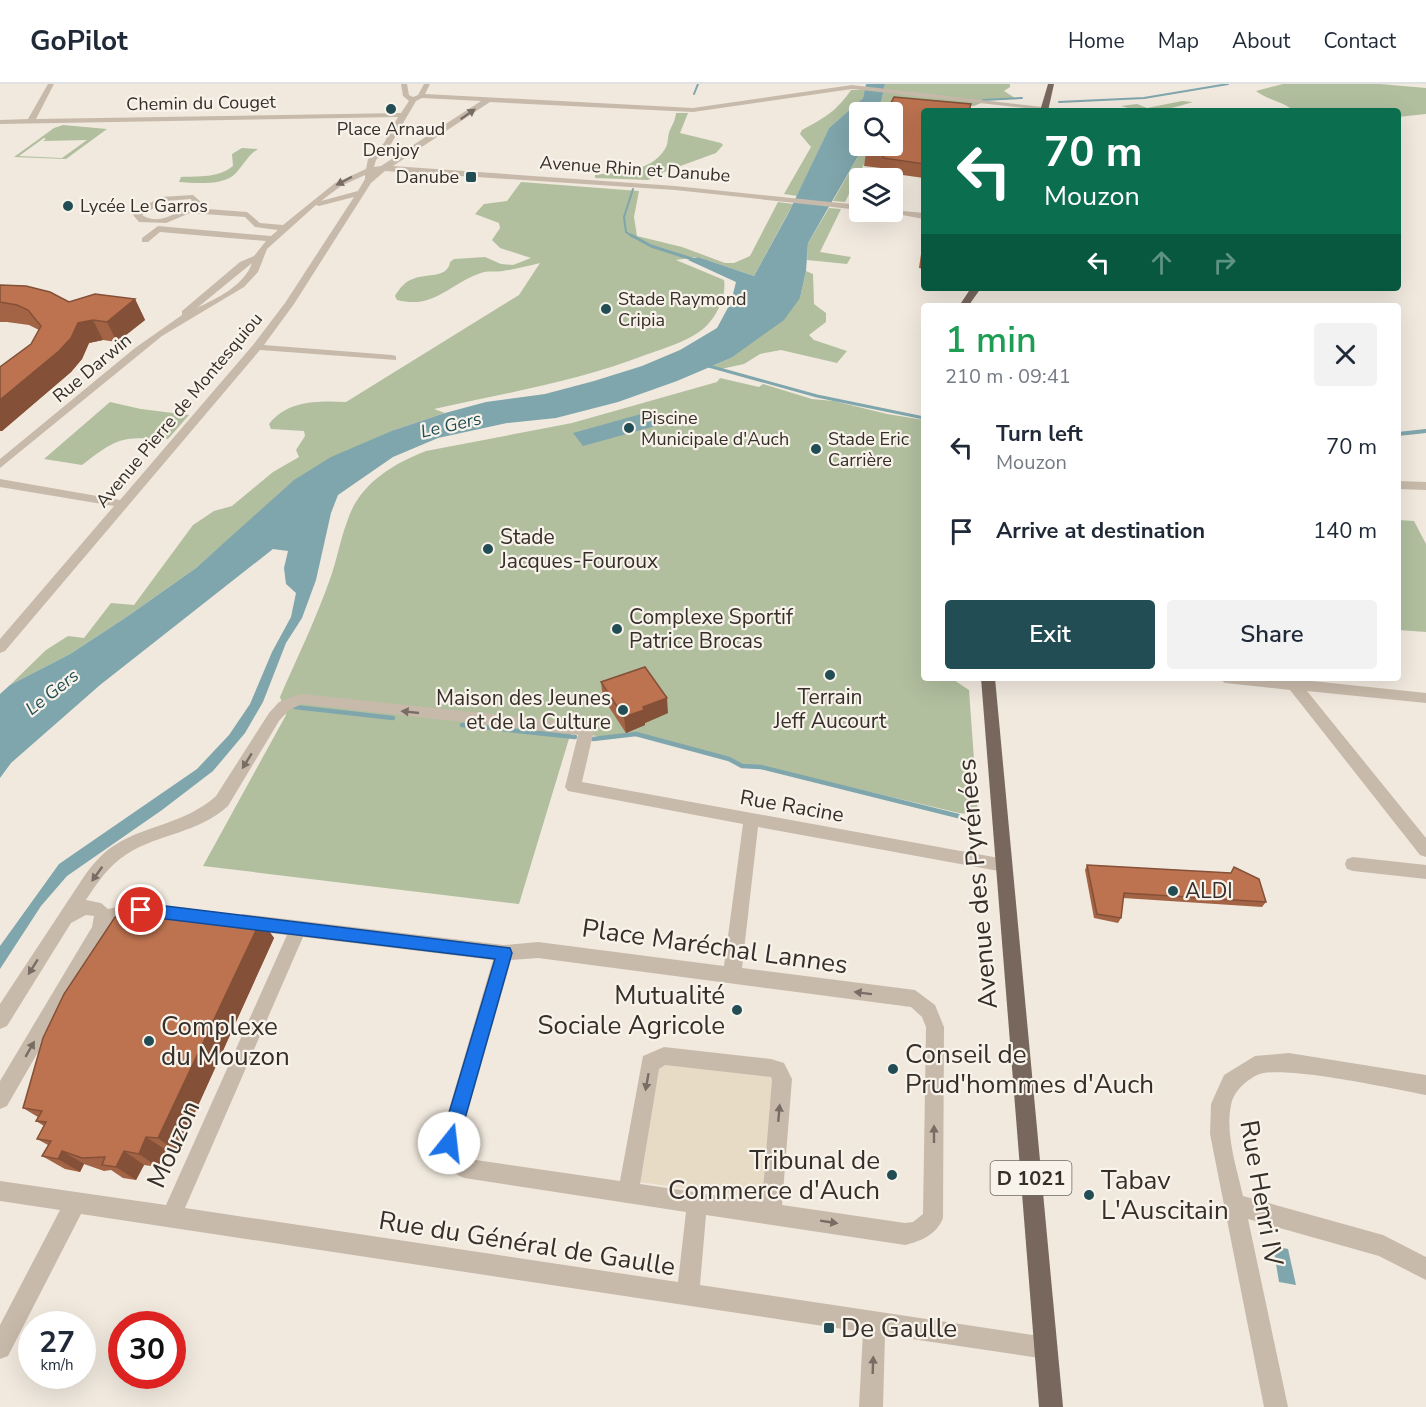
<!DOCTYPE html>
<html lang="en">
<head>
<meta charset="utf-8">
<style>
  :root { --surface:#fff; --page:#f2f2f3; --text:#1f2937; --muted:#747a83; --line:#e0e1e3; --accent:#224d55 }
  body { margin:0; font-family:"Nunito Sans",sans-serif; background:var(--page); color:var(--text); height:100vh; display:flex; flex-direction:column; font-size:22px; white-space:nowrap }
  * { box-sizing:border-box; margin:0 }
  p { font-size:20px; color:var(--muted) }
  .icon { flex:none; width:33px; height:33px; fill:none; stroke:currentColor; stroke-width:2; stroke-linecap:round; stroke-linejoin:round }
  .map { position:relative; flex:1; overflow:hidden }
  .panel { position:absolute; left:921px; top:219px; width:480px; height:378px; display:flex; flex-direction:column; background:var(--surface); border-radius:6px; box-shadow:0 6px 24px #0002 }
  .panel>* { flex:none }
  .guide { position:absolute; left:921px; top:24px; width:480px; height:183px; border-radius:6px; box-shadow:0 6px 24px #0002; background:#0b6e4f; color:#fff; overflow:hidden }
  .buttons { position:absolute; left:849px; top:18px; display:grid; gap:12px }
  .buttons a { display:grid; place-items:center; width:54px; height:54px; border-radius:6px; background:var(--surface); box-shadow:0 6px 24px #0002; font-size:30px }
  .speed { position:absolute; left:18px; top:1227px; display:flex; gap:12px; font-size:30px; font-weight:700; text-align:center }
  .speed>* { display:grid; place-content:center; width:78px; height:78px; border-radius:50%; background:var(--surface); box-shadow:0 6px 24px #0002; line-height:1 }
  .speed small { font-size:15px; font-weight:400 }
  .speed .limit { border:9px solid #d22; background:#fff; color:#111 }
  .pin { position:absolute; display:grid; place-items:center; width:51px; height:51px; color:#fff; margin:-26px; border:3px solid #fff; border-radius:50%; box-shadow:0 2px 6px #0007 }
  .me { position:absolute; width:66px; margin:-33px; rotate:16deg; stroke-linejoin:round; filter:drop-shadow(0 0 4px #0008) }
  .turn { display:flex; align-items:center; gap:21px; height:126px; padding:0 24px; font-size:27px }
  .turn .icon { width:78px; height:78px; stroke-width:2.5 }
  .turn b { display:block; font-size:42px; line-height:51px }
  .lanes { display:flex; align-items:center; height:57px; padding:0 24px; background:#0003; justify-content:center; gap:30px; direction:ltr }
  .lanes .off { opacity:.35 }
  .round { display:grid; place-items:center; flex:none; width:63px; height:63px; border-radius:6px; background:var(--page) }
  .summary { display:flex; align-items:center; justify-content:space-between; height:102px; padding:0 24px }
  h1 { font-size:36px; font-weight:600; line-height:45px; color:#1e9e55 }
  .primary-button { display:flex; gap:12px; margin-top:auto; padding:12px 24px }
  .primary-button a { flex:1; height:69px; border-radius:6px; background:var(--accent); color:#fff; font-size:24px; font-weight:600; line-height:69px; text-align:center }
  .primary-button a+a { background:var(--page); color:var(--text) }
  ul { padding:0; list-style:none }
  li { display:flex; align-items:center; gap:18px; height:84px; padding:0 24px }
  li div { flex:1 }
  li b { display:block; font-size:22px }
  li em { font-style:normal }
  header { display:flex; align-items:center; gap:36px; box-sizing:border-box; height:84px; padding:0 30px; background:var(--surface); border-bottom:2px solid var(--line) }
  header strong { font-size:28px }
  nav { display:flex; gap:33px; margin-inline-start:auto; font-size:21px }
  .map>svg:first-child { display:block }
</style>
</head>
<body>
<header>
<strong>GoPilot</strong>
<nav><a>Home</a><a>Map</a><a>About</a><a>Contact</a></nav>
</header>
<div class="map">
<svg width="1426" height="1323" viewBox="0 0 1426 1323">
  <rect width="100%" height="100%" fill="#f1e9de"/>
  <g fill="#b1bf9f" fill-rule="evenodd">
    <path d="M885,0h125v3l-6,4 11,7 -27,2 -14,6 -77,-8 -8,14h-10z"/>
    <path d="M1283,0h97l46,4v26l-28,3v-6h-104c-11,-10 -27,-11 -38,-20z"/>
    <path d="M851,6h14l-2,8 -34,30 -32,68 -13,-2 27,-47 -11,-13 2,-4c22,-12 34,-18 49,-40z"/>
    <path d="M1182,17l11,1c-27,8 -44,13 -72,4l16,-2 10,4z"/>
    <path d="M676,29h12l-8,20 41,10 2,2 -7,8 -52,19 -16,8 -53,-2v-3c25,-4 55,-2 70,-26 4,-6 2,-13 5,-19 3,-7 5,-9 6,-17z"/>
    <path d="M63,41l44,4 -41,30 -52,-2 40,-29zM44,54l2,1 -3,2 44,-1 -25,18 -43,-2z"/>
    <path d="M864,62h9l-28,56 -12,-1z"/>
    <path d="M242,64l16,1c-11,7 -14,16 -23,25 -12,12 -40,9 -56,8l2,-5c18,-1 37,1 52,-11l-1,-12z"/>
    <path d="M521,98l118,9 -5,26 3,19 45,11 43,16h9l16,-7 28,-54 15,2 -39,72 -56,-19 -22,3 48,20c3,18 -10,42 -25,52 -14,10 -34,16 -51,22 -69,27 -142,39 -214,55l11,4 -51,17 -149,95 -49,43 -71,50 -55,36 -60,31 36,-35 22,-14 16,2 27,-35 23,2 59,-80 21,-14 18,-5 41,-34 26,-15 -3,-7 9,-14 -1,-5 -33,-2 -2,-5c19,-24 49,-23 77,-22l173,-107 21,-32c-12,3 -24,6 -37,8 -6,1 -13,0 -19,1 -34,10 -48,38 -87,28l-2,-4c4,-7 10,-15 18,-17 12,-6 35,0 37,-17l4,-3 31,-2 16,7 12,1 18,-7 -31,-10 -8,-8 8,-12 -1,-5 -24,-9 9,-10 23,-3z"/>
    <path d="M829,124l12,1 -21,43 31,5 -4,7 -40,-4 1,-17z"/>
    <path d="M806,187l7,3 1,30 12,9v9l-17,13 5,5 33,11 -10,12 -56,-13 -21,4 -16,10 -23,5 -11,-2 21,-9 69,-60z"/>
    <path d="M720,294l39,9 4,-3 49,15 22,2 53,13 37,6v258h27l18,12 9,125 -19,-2 -199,-47 -17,-1 -14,-8 -94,-24 -32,4 -32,-5 -52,172 -316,-38 83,-151 -6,-18c17,-39 36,-78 50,-118 7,-19 10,-39 17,-57 11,-37 45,-58 79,-71l146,-28 145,-41z"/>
    <path d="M110,318l31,7 48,6 -21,24c-46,-2 -49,-3 -86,26l-38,-6z"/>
    <path d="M1398,436l16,1 12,23v88l-28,-2z"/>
  </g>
  <path fill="#e7dbc6" d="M657,978l120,15 -11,122 -128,-17z"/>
  <g fill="#7fa6ac">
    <path d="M866,0h19l-6,28h-19v34h4l-56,97 -2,28 -6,27 -16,22 -53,38 -54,23 -59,21 -62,16 -49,5 -69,15 -45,19 -55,38 -7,18 -15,67 -14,38 -16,25 -23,59 -18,31 -32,38 -51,39 -95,66 -26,30 -41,63v-23l59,-82 138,-95 32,-34 21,-31 22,-52 19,-35 5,-24 -10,-9 -2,-16 4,-17 -15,-2 -173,136 -89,78 -11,15v-84l10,-9 60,-31 55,-36 71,-50 98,-88 37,-23 63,-27 51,-17 41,-11 59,-8 49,-13 48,-15 38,-16 37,-22 14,-26 5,-20 -48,-22 10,-3 56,19 35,-64 40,-84 34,-30z"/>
    <path d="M652,327l11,13 -80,22 -10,-13z"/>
    <path d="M1273,1162l15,3 8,36 -17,-3z"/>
  </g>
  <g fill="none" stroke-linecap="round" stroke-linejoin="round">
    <g stroke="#7fa6ac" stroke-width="2">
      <path d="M694,10l4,-10"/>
      <path d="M983,16l39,-2"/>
      <path d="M1059,18l85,-4 84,-14"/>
      <path d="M633,153l-7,-5 -2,-15 9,-28"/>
    </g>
    <g stroke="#7fa6ac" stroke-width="3">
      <path d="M631,151l20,11 44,14"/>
      <path d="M705,281l112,31 107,22"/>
      <path d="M1423,347h3"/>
    </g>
    <path stroke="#7fa6ac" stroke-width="4" d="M1398,350l28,-3"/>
    <g stroke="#7fa6ac" stroke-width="4.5">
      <path d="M295,623l98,11"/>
      <path d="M462,641l113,12"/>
      <path d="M593,655l43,-5 93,25 13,7 19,1 197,49"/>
    </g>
    <g fill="#c8baab" fill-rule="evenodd">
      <path d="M48,0h6l-18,35 365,-6 8,-12 -6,-5 -2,-12h6l2,11 4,2 5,-2 6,-11h6l-5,10 268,14 159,-23 225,26h-24l-201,-22 -159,23 -203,-10 -97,64 282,20 185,19v5l-185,-20 -290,-19 -14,12 -77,121 -30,41 128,10 4,1v4l-136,-10 -255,301 -5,2v-14l114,-133 -114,-19v-8l120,21 133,-155 32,-42 69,-106 -35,9 -3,-1 -49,44 -9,23 -14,15 -82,49 -162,132v-9l135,-111 47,-33v-4l58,-49 14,-6 12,-15 -106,-9 -12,10h-6v-4l16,-12 113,10 7,-6 -23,-3 -10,-10 -55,-4 -24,10 -27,-1 -6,-7 1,-2 26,-16 33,-2 8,7 -6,6 52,4 13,11 23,2 52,-42 31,-14 2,-10 16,-16 14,-26 -398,7v-4l28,-1zM422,14l59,3 -100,65 -7,1 2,-7 15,-16 25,-43zM365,91v4l-7,12 -37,10 20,-15zM191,115l1,3c-13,11 -33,24 -50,13l24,-14zM252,179c-8,23 -35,35 -55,45z"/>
      <path d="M892,126l32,3v6l-38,-7z"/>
      <path d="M1398,397l28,1v8l-28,-1z"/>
      <path d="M1218,594l75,1 133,14v10l-119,-12 119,147v19l-6,-2 -130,-165 -65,-7z"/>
      <path d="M301,610l286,30 5,2 2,4 -12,52 428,78 2,5 -2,5 -6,2 -246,-45 -16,141 173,22 20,15 9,22 -1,191c-6,16 -21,23 -38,27l-199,-30 -6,70 346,52 8,3 3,8 -3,8 -8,3 -161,-24 -2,72h-24l4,-75 -782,-118 -73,142 -8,3v-34l60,-115 -60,-9v-20l166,24 121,-270 -44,-5 -6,-3 -3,-5 3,-5 6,-3 261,31 34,-3 186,24 19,-142 -175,-33 -3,-4 13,-52 -276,-31 -13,6 -10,11 -51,85c-31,28 -68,27 -101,48 -18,11 -30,29 -41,46l15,3 7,6 33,-7 22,5 3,5 -3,5 -6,3 -16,-2 -31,5 -4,11 -99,172 -7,3v-28l92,-154 2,-11 -8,-1 -15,8 -64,103 -7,3v-25l85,-129c9,-12 18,-23 30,-30 33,-21 70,-21 101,-49l53,-83 10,-11zM303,853l190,23 -54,183c4,15 10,29 25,35l222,34 -8,70 -493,-74zM538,874l373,49 11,10 4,10 -3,187 -10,8 -8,1 -123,-18 10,-126 -8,-16 -13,-4 -107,-12 -21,9 -23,125 -151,-22 -10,-16 52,-183zM665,981l106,12 1,3 -10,122 -122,-18 19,-115z"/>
      <path d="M1353,773l73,8v14l-73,-8 -6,-2 -2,-5 2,-5z"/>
      <path d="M1289,969l137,22v20c-32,-6 -145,-31 -169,-20 -12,6 -24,17 -26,30 -6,30 6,63 12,91l140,39 43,22v23l-47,-24 -131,-37 40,188h-24l-54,-273 1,-30 13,-29 31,-19z"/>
    </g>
    <g fill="#77675c" fill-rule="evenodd">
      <path d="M1048,0h6l-6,27h-8z"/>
      <path d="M971,204h10l-12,17h-6l-2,-2z"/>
      <path d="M981,594h14l68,729h-24z"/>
    </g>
  </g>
  <g fill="#a36345">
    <path d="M924,27v67l-43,-6v-4l-17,-2 2,-13z"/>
    <path d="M924,162v23l-5,-1 2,-14z"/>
    <path d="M0,201l69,17 66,-3 10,21 -28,22 -14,-2 -14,3 -7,16 -11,13 -69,59h-2v-64l31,-23 8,-14 -10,-5 -22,-3h-7z"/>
    <path d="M601,598l67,31 -23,10v2l-19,8 -23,-35z"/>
    <path d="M1087,781l179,37 -4,5 -139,-9 -2,20 -3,5 -24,-5 -9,-48z"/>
    <path d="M126,834l135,2 13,18 -97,214 -11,-2 -8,17 -14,-2 -8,15 -13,-2 -12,-8 -7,1 -20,-7 -4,8 -15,-3 -23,-13 6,-11 -11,-6 7,-13 -8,-5 2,-4 -15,-9z"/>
  </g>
  <g fill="#845038">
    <path d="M135,215l10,21 -28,22 -10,-20z"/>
    <path d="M93,236l10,20 -14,3 -7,16 -11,13 -69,59h-2v-31l78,-77z"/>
    <path d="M667,614l1,15 -23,10v2l-19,8 -2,-16 19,-10z"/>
    <path d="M261,836l13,18 -97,214 -19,-14z"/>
    <path d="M146,1053l20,13 -8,17 -19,-13z"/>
    <path d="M62,1067l22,13 -4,8 -22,-13z"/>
    <path d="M124,1067l20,14 -8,15 -20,-13z"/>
  </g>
  <g fill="#bd7350" stroke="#845038" stroke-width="1.5">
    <path d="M894,13l77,7 -2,7h-45v53l-41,-6 1,-3 -18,-2 4,-7h22v-34h-6z"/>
    <path d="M0,201l26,1 24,6 19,10 26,-8 40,5 -28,23 -14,-2 -15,3 -7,15 -12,13 -59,49v-33l31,-23 10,-18 -13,-16 -11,-5 -17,-3z"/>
    <path d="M645,583l22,31 -24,9 1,3 -20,7 -23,-35z"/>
    <path d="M1087,781l144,8 3,-6 25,12 7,23 -142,-9 -3,25 -24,-4z"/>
    <path d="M155,823l106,13 -103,218 -12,-1 -7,17 -15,-3 -8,16 -14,-2 3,-8 -23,1 -20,-7 -4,8 -16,-3 9,-15 -14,-2 9,-17 -10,-1 6,-10 -19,-3 20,-70 21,-44 51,-77 11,1 13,-9 13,1z"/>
  </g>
  <defs><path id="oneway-solid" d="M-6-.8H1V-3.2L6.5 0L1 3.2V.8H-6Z" transform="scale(1.5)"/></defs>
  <g fill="#786d64">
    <use href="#oneway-solid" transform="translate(468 30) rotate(-35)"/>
    <use href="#oneway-solid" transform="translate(344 97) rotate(152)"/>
    <use href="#oneway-solid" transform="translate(410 628) rotate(-174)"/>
    <use href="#oneway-solid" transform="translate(247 677) rotate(122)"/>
    <use href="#oneway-solid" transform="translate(97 790) rotate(126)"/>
    <use href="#oneway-solid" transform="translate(33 883) rotate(122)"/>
    <use href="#oneway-solid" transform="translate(863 909) rotate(-173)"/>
    <use href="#oneway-solid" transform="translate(30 965) rotate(-60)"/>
    <use href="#oneway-solid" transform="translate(647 998) rotate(100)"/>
    <use href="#oneway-solid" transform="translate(779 1029) rotate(-85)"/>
    <use href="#oneway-solid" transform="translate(934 1050) rotate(-90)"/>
    <use href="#oneway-solid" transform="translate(829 1138) rotate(9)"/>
    <use href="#oneway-solid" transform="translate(873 1281) rotate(-88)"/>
  </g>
  <path fill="#1a73e8" stroke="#114b97" stroke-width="1.5" d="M141,819l369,45 2,5 -56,197 -7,2 -6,-2 -3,-7 55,-184 -354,-43 -5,-2 -2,-4 2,-5z"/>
  <g fill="#224d55" stroke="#f8f3ea" stroke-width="2">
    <circle cx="391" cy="25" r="6"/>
    <rect x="465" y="87" width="12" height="12" rx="3"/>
    <circle cx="68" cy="122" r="6"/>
    <circle cx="606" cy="225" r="6"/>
    <circle cx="629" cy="344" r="6"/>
    <circle cx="816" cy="365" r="6"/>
    <circle cx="488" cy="465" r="6"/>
    <circle cx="617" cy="545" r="6"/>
    <circle cx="830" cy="591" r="6"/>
    <circle cx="623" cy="626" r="6"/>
    <circle cx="1173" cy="807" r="6"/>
    <circle cx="737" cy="926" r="6"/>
    <circle cx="149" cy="957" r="6"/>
    <circle cx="893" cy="985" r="6"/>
    <circle cx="892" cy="1091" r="6"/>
    <circle cx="1089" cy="1111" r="6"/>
    <rect x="823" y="1238" width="12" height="12" rx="3"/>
  </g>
  <g text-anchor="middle" stroke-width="4.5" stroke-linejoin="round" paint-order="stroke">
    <g font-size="18" fill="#362e29" stroke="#f8f3ea">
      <text transform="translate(201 19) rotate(-1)" y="6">Chemin du Couget</text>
      <text transform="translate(635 85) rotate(4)" y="6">Avenue Rhin et Danube</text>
      <text transform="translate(92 284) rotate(-40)" y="6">Rue Darwin</text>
      <text transform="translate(179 326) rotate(-50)" y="6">Avenue Pierre de Montesquiou</text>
    </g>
    <g font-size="18" fill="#362e29" stroke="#f8f3ea" text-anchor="start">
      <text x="391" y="51" text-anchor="middle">Place Arnaud<tspan x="391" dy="21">Denjoy</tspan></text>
      <text x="459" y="99" text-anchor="end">Danube</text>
      <text x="80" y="128">Lycée Le Garros</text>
      <text x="618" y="221">Stade Raymond<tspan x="618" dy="21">Cripia</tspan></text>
      <text x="641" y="340">Piscine<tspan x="641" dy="21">Municipale d'Auch</tspan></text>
      <text x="828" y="361">Stade Eric<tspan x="828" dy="21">Carrière</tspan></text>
    </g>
    <g font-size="18" font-style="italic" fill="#224d55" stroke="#f8f3ea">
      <text transform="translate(451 341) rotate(-13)" y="6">Le Gers</text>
      <text transform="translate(52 608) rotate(-38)" y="6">Le Gers</text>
    </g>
    <rect fill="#f8f3ea" stroke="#706963" stroke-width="1.5" x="990.5" y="1077" width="81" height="34" rx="4.5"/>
    <g font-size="20" font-weight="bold" fill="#362e29">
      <text x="1031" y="1101">D 1021</text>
    </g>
    <g font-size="21" fill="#362e29" stroke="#f8f3ea" text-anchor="start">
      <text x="500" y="460">Stade<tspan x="500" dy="24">Jacques-Fouroux</tspan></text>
      <text x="629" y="540">Complexe Sportif<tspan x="629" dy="24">Patrice Brocas</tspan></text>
      <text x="830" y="620" text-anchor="middle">Terrain<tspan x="830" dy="24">Jeff Aucourt</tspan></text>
      <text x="611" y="621" text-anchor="end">Maison des Jeunes<tspan x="611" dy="24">et de la Culture</tspan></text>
      <text x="1185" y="814">ALDI</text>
    </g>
    <g font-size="21" fill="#362e29" stroke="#f8f3ea">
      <text transform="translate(792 722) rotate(10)" y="7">Rue Racine</text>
    </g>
    <g font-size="26" fill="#362e29" stroke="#f8f3ea">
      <text transform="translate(977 800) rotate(-95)" y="9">Avenue des Pyrénées</text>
      <text transform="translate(715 862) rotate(8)" y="9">Place Maréchal Lannes</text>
      <text transform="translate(173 1060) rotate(-66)" y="9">Mouzon</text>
      <text transform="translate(1262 1109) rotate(80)" y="9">Rue Henri IV</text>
      <text transform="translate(527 1159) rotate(9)" y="9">Rue du Général de Gaulle</text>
    </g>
    <g font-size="26" fill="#362e29" stroke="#f8f3ea" text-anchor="start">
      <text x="725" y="920" text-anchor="end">Mutualité<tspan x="725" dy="30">Sociale Agricole</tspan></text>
      <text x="161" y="951">Complexe<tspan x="161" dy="30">du Mouzon</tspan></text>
      <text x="905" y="979">Conseil de<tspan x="905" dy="30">Prud'hommes d'Auch</tspan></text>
      <text x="880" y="1085" text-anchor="end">Tribunal de<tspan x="880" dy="30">Commerce d'Auch</tspan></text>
      <text x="1101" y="1105">Tabav<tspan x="1101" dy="30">L'Auscitain</tspan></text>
      <text x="841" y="1253">De Gaulle</text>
    </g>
  </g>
</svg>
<div class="buttons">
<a><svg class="icon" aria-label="search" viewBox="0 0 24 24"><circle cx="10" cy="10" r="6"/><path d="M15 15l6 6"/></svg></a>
<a><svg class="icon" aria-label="layers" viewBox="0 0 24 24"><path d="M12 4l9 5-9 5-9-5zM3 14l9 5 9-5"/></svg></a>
</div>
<div class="speed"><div>27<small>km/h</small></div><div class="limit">30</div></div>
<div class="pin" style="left:141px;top:826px;background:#d93025"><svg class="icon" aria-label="arrive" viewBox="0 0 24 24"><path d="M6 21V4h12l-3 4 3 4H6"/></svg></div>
<svg class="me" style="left:449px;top:1059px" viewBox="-20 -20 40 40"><circle r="19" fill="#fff"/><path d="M0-13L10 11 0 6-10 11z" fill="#1a73e8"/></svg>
<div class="guide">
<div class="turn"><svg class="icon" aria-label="left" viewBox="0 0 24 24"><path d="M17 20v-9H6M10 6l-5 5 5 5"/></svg><div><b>70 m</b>Mouzon</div></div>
<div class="lanes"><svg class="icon" aria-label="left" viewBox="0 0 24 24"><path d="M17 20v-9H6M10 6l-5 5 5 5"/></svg><svg class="icon off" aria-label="ahead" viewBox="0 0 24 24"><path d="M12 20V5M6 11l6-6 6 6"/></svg><svg class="icon off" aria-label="right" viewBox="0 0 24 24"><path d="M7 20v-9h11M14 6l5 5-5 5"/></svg></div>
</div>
<section class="panel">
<div class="summary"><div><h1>1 min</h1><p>210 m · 09:41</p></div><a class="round"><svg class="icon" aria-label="close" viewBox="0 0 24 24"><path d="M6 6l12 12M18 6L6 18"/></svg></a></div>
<ul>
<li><svg class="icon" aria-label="left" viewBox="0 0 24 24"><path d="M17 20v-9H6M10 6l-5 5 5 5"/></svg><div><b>Turn left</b><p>Mouzon</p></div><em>70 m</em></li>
<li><svg class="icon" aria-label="arrive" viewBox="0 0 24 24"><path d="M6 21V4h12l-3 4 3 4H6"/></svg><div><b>Arrive at destination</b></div><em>140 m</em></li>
</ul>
<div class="primary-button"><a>Exit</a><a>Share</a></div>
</section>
</div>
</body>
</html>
